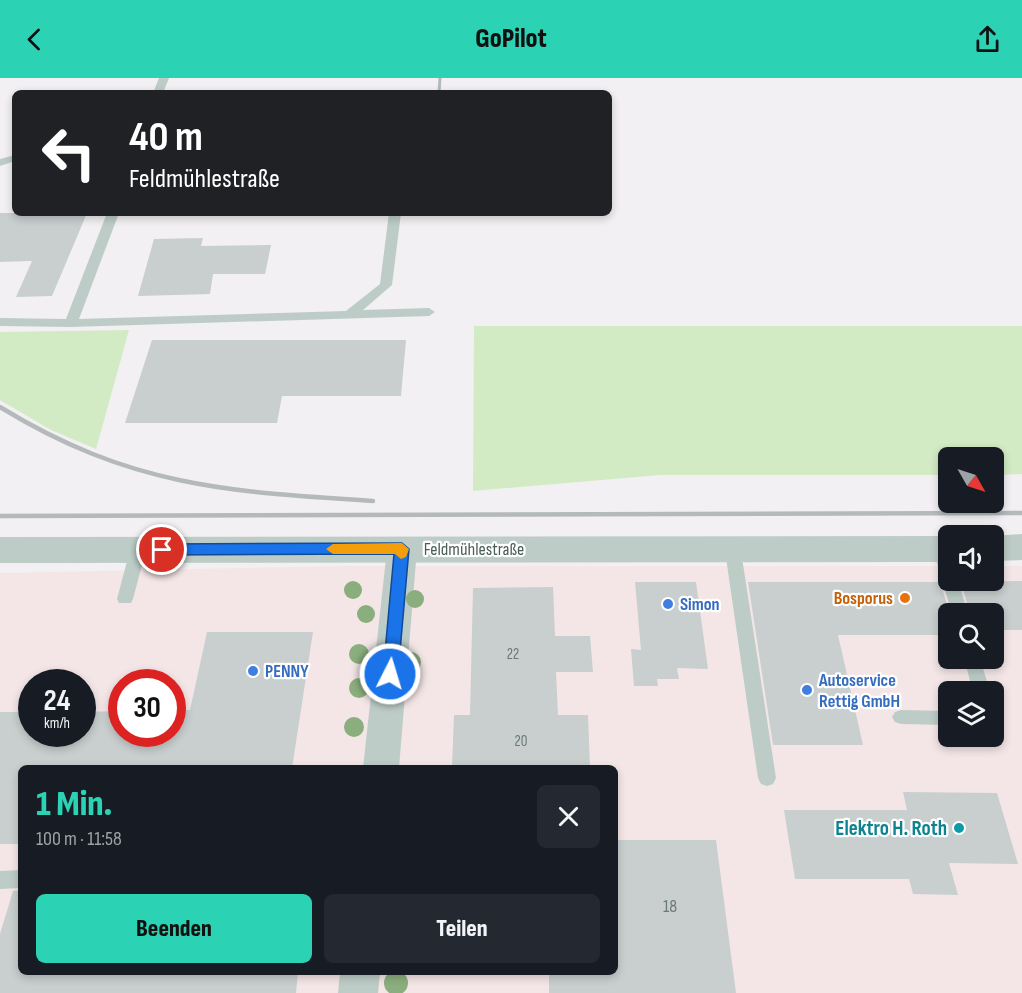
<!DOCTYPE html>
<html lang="de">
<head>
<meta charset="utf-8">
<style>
  :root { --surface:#171b24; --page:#242831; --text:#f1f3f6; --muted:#9ea1a6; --accent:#2bd2b4 }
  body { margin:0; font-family:"Sofia Sans Condensed",sans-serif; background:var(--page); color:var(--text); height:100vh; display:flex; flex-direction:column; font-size:22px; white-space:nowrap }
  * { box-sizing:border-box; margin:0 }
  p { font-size:20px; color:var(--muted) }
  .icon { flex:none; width:33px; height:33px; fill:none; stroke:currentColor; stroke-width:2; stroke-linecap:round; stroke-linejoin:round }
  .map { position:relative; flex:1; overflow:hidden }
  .drawer { position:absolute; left:18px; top:687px; width:600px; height:210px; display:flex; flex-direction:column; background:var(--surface); border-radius:9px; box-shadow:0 3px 9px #0003 }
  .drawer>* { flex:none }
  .guide { position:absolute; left:12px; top:12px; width:600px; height:126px; border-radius:9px; box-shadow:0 3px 9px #0003; background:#202124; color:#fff; overflow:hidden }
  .needle { width:39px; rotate:129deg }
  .tools { position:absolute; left:938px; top:369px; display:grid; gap:12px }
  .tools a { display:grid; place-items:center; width:66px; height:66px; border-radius:9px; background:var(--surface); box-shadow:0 3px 9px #0003; font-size:30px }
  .speed { position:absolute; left:18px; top:591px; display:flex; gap:12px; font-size:30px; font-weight:700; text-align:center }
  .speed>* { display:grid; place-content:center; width:78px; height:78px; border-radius:50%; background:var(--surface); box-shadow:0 3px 9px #0003; line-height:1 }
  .speed small { font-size:15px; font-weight:400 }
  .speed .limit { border:9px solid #d22; background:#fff; color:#111 }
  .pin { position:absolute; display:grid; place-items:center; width:51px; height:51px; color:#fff; margin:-26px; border:3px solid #fff; border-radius:50%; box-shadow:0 2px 6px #0007 }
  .me { position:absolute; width:66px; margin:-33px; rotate:5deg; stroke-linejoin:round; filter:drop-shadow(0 0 4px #0008) }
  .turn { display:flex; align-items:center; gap:21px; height:126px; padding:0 18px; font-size:27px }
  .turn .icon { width:78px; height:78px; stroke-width:2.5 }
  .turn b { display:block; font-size:42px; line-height:51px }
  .round { display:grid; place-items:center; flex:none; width:63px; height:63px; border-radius:9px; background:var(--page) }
  .headline { display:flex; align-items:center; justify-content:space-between; height:102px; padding:0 18px }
  h1 { font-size:36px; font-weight:800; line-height:45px; color:var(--accent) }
  .cta { display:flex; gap:12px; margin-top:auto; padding:12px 18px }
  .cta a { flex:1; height:69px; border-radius:9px; background:var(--accent); color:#111; font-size:24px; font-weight:800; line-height:69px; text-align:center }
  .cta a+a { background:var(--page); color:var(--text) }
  header { display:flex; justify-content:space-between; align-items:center; height:78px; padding:0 18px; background:var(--accent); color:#111; font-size:27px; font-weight:800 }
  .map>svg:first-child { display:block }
</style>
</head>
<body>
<header><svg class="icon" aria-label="back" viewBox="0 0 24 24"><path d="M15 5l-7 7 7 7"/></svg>GoPilot<svg class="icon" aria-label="share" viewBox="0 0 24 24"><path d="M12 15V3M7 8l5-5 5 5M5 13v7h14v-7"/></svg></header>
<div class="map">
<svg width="1022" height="915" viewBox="0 0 1022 915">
  <rect width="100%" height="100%" fill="#f2f0f2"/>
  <path fill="#f4e6e7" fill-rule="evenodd" d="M346,488h602v14h45v-14h29v427h-1022v-420zM948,536h45v44h-45zM32,604h50v52h-50zM122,604h50v52h-50zM948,614h45v44h-45zM21,690h594v204h-594z"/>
  <g fill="#d2ebc4">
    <path d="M474,248h548v148l-29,1v-17h-45v17h-288l-187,16z"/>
    <path d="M129,252l-33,119 -45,-19 -51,-30v-68z"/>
  </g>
  <g fill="#c8cfce">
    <path d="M0,135h87l-35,83 -36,1 16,-36 -32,1z"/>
    <path d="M203,160l-2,8 70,-1 -6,29h-52l-3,20 -72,2 16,-57z"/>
    <path d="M152,262h254l-5,56h-119l-5,27h-152z"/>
    <path d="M1022,503v49h-24l-5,-16h-23l-9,-32z"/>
    <path d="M635,504h61l12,87 -31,-1 2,11h-22l1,7h-24l-3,-37 10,1z"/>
    <path d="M748,504h192l10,32 -2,21h-110l25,110h-90z"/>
    <path d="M553,509l2,49h35l3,36h-37l2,43h30l2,53h-138l2,-53h16l3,-127z"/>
    <path d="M207,554h106l-21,136h-271v76h-21v-132h32v22h50v-22l40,-1v23h50v-24h18z"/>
    <path d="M903,714l94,1 21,71 -69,-1 9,32 -45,-1 -4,-15h-114l-11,-69h123z"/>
    <path d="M615,762h101l20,153h-187v-21h66z"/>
    <path d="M21,812v82h277l-2,21h-296v-59l13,-43z"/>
  </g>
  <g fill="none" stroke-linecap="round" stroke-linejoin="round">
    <path stroke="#90c67f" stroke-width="4" stroke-dasharray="4.5 3" stroke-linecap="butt" d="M958,454h25"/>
    <g fill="#bdccc7" fill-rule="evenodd">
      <path d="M159,0h10l-6,15h-10z"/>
      <path d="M15,77v6l-15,5v-7z"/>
      <path d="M107,135h12l-40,106 267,-8 34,-27 9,-71h12l-9,72 -29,25 66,-2 6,4 -6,4 -358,11 -71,-1v-8l66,1z"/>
      <path d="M941,465l7,5v32h10l10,34h-16l-19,-65 3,-4z"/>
      <path d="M138,466l5,2 3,4 -13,49 -2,4h-12l-2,-4 13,-49 3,-4z"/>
      <path d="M733,467l5,2 3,4 35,227 -3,6 -6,2 -6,-2 -3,-6 -33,-227 3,-4z"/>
      <path d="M964,580h16l10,34h-17z"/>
      <path d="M901,632l47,1v14l-47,-1 -6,-2 -3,-5 3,-5z"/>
      <path d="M21,792v18l-21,1v-18z"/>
    </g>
    <g fill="#bdccc7" fill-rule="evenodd">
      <path d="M402,459l11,4 4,8 -18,219h-36l24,-219 4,-8z"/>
      <path d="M340,894h40l-2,21h-40z"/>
    </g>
    <g fill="#bdccc7" fill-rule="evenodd">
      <path d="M1022,456v26l-29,1 -1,-25z"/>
      <path d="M948,458v26l-948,1v-26z"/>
    </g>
    <path stroke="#b3bab9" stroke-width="3" d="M439,15l1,-15"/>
    <g stroke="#b3bab9" stroke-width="4.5">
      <path d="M0,329c129,79 227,85 373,94"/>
      <path d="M0,438l1022,-3"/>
    </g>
  </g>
  <g fill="#8bae7e">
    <circle cx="353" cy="512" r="9"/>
    <circle cx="415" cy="521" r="9"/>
    <circle cx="366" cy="536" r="9"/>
    <circle cx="359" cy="576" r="10"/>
    <circle cx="411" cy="584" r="10"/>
    <circle cx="359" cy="610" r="10"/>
    <circle cx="354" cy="649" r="10"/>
    <circle cx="396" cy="905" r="12"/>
  </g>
  <path fill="#1a73e8" stroke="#114b97" stroke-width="1.5" d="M402,465l7,6 -11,125 -8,6 -7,-6 11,-120 -232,1 -7,-5 7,-6z"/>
  <path fill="#f59e0b" d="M402,465l7,6 -3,8 -5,2 -6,-5h-62l-7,-5 7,-5z"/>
  <circle fill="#e8710a" stroke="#fff" stroke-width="2" cx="905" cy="520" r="6"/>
  <g fill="#3f7fe0" stroke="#fff" stroke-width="2">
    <circle cx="668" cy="526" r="6"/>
    <circle cx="253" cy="593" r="6"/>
    <circle cx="807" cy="612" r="6"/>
  </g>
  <circle fill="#0f9aa8" stroke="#fff" stroke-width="2" cx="959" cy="750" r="6"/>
  <g text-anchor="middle" stroke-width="4.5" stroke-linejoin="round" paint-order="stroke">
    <g font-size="15" fill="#6a7975">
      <text x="513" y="581">22</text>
      <text x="521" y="668">20</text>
    </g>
    <g font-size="18" fill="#4a5c57" stroke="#fff">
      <text x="474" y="477">Feldmühlestraße</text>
    </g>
    <g font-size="18" font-weight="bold" fill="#c56008" stroke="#fff" text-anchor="end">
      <text x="893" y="526">Bosporus</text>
    </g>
    <g font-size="18" font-weight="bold" fill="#366cbe" stroke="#fff" text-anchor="start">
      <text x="680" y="532">Simon</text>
      <text x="265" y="599">PENNY</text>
      <text x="819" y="608">Autoservice<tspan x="819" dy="21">Rettig GmbH</tspan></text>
    </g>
    <g font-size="18" fill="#6a7975">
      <text x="670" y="834">18</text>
    </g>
    <g font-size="21" font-weight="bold" fill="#0d838f" stroke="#fff" text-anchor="end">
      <text x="947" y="757">Elektro H. Roth</text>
    </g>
  </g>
</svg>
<div class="tools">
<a><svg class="needle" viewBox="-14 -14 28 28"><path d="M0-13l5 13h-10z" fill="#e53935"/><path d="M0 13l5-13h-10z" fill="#9ea1a6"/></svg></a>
<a><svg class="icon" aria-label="sound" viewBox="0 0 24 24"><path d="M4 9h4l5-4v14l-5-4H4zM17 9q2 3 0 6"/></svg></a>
<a><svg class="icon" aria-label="search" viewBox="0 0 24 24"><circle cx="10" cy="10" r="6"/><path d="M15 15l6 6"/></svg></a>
<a><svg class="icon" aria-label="layers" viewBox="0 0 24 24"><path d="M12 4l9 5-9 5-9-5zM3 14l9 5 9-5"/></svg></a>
</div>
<div class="speed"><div>24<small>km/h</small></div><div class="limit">30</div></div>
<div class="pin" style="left:162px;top:472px;background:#d93025"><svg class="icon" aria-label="arrive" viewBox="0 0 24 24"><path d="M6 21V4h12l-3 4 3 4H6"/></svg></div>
<svg class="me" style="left:390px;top:596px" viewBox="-20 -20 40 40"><circle r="17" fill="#1a73e8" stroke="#fff" stroke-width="3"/><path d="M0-11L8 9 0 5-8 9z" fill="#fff"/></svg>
<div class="guide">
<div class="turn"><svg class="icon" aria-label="left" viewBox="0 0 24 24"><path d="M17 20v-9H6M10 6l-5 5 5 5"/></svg><div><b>40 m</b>Feldmühlestraße</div></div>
</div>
<section class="drawer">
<div class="headline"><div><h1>1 Min.</h1><p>100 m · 11:58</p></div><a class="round"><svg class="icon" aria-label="close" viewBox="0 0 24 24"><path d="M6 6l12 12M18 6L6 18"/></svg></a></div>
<div class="cta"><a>Beenden</a><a>Teilen</a></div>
</section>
</div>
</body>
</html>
